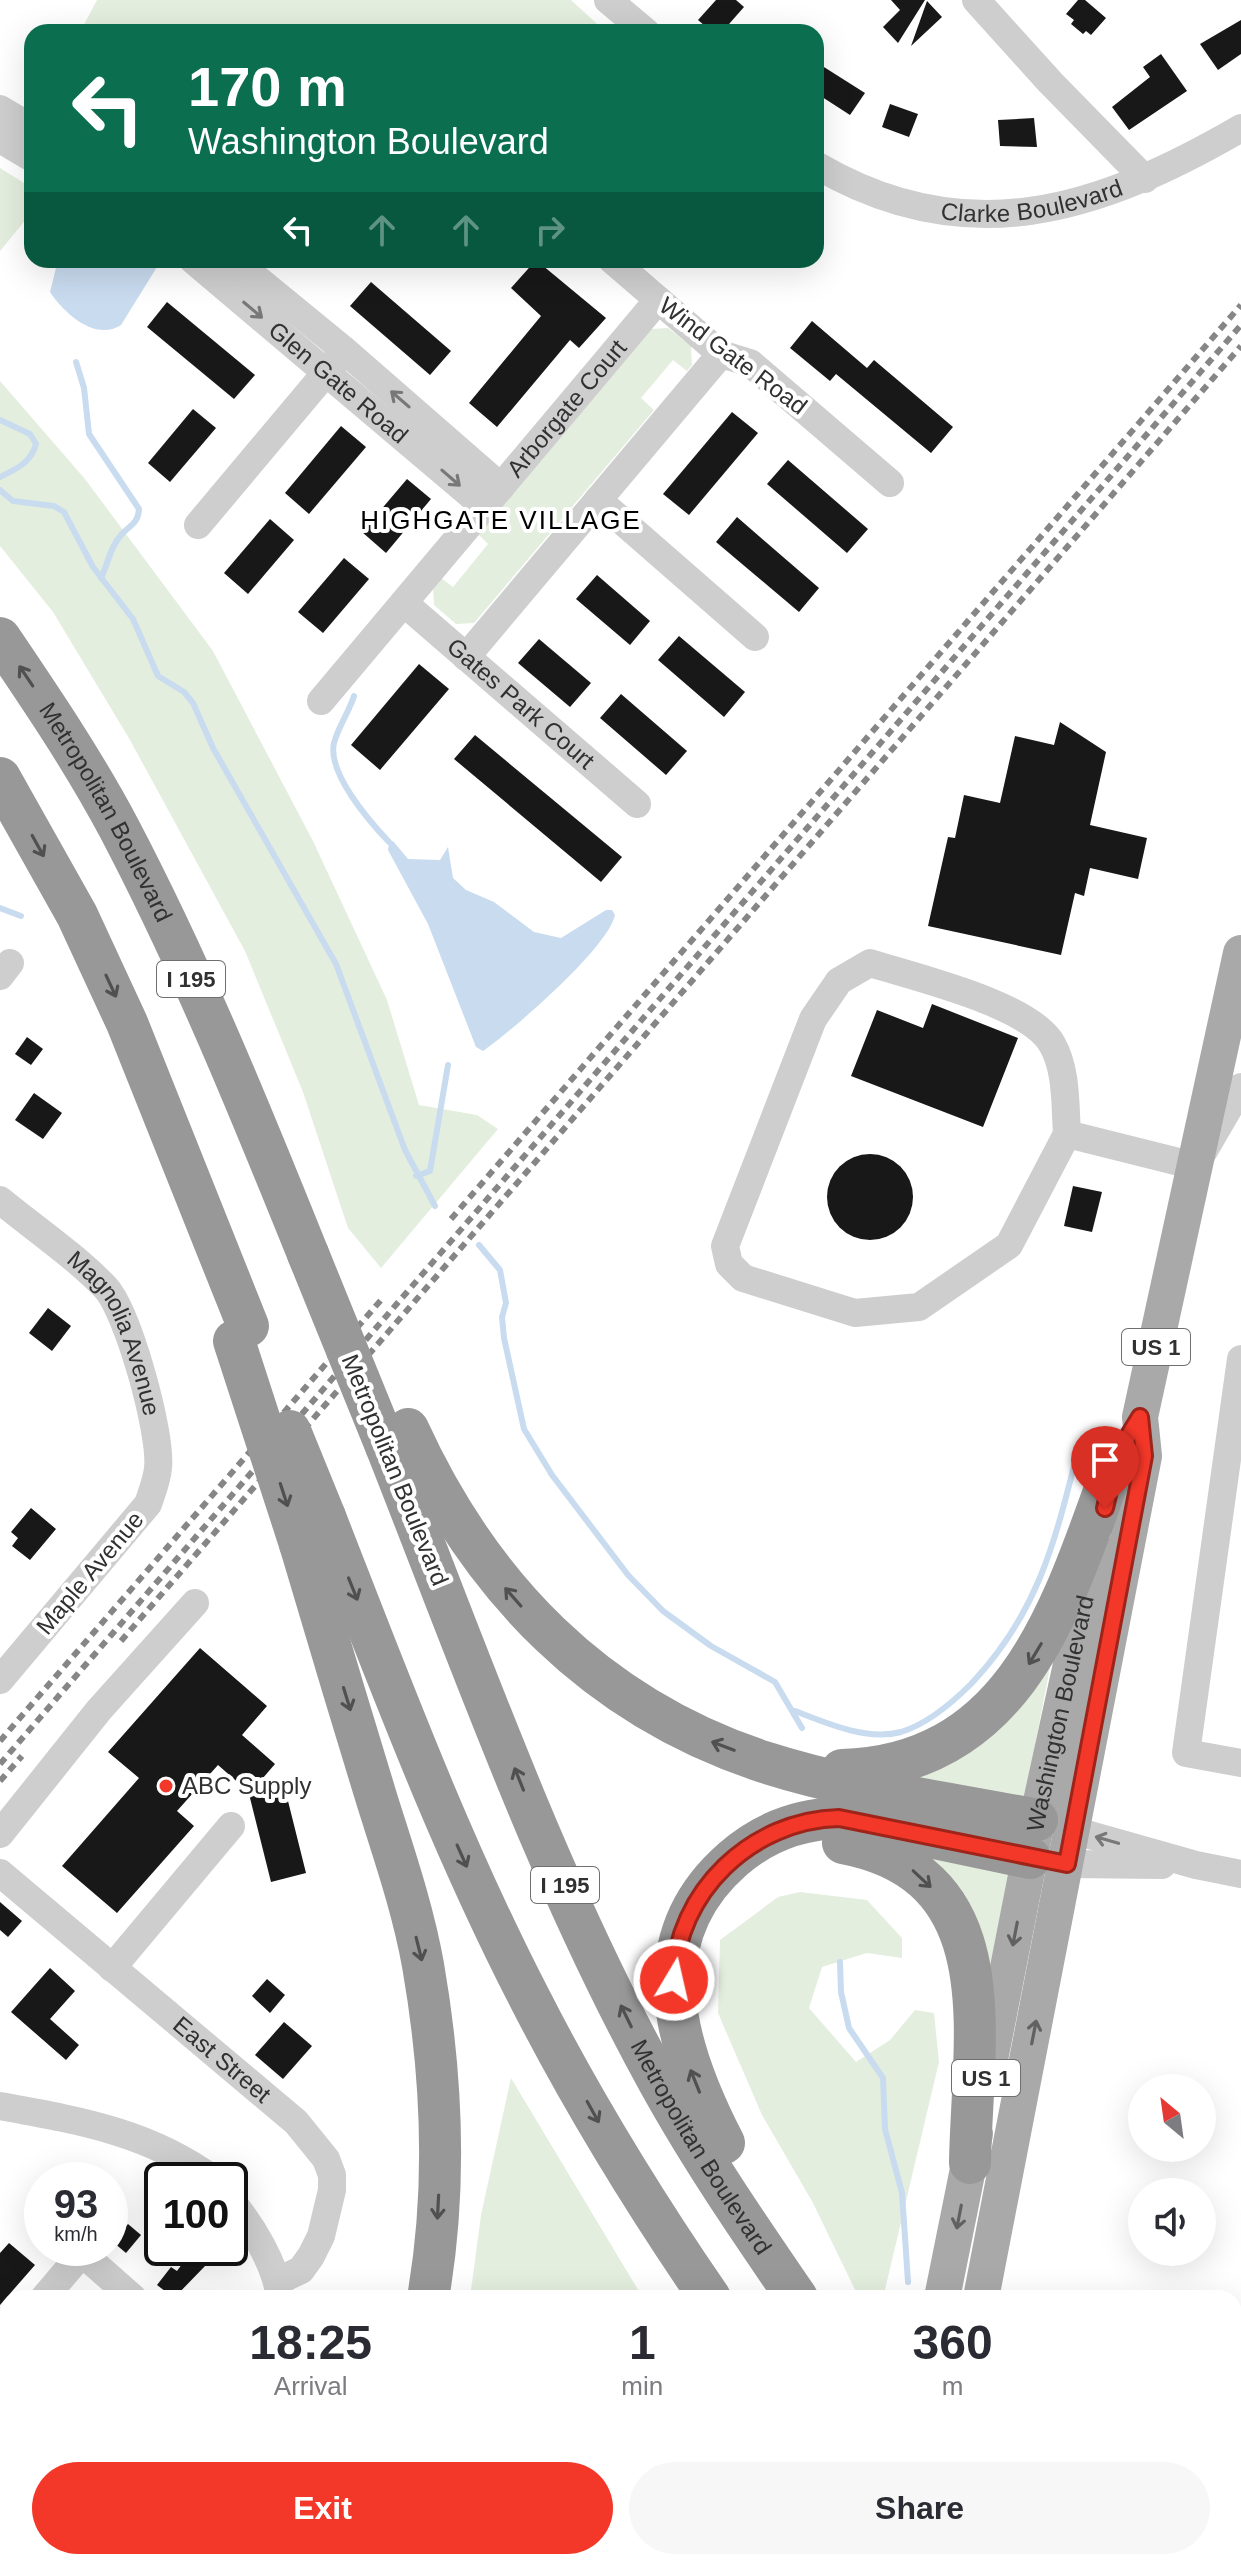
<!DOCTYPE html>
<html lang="en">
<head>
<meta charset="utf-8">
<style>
  :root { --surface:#fff; --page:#f7f7f7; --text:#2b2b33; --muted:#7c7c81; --accent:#f33728 }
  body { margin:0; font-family:Helvetica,sans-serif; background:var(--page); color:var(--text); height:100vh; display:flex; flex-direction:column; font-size:30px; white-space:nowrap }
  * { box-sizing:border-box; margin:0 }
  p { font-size:26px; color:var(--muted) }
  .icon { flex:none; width:44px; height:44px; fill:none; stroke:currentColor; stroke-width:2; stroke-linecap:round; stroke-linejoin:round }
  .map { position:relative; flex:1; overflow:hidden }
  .side { position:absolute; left:0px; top:2290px; width:1242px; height:280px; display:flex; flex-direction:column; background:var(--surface); border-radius:24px 24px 0 0; box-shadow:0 8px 32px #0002 }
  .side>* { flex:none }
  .guide { position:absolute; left:24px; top:24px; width:800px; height:244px; border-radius:24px; box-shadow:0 8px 32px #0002; background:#0b6e4f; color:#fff; overflow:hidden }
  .needle { width:52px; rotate:331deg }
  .tools { position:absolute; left:1128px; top:2074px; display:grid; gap:16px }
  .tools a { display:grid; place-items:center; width:88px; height:88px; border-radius:50%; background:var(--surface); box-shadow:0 8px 32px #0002; font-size:40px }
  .speed { position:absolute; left:24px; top:2162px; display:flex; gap:16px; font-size:40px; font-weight:700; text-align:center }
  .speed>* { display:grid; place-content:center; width:104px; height:104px; border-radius:50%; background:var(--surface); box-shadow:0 8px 32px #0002; line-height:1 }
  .speed small { font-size:20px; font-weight:400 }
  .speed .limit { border:4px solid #111; border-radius:12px; background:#fff; color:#111 }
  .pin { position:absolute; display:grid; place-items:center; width:68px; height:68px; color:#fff; margin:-82px -34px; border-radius:50% 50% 50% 0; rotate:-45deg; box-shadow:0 0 8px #0007 }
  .pin .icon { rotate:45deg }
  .me { position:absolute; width:88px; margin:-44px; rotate:9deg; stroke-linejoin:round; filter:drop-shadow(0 0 6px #0008) }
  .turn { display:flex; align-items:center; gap:28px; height:168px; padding:0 32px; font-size:36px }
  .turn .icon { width:104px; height:104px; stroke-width:2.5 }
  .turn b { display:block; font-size:56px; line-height:68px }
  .lanes { display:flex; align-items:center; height:76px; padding:0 32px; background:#0003; justify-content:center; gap:40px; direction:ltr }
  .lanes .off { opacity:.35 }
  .eta { display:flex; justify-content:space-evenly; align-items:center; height:136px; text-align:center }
  .eta b { font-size:48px; font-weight:700; line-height:56px }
  .action { display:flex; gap:16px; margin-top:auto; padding:16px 32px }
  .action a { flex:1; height:92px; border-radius:48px; background:var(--accent); color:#fff; font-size:32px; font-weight:700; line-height:92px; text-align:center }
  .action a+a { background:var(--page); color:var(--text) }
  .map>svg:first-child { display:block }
</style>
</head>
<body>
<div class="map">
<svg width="1241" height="2570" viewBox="0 0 1241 2570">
  <rect width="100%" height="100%" fill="#fff"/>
  <g fill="#e4eede">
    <path d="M97,0h474l35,32h-526z"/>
    <path d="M0,168l32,20v24l-32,39z"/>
    <path d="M668,328l23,18 1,19 -5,6 -14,-11 -32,38 13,12 -180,213 -18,1 -22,-19 -1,-17 8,-10 12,9 35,-43 -10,-10 172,-205z"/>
    <path d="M0,381l85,98 128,172 100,190 74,159 32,105 58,10 21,14 -117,139 -33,-40 -45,-136 -58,-141 -115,-211 -77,-128 -53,-66z"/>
    <path d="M1053,1652l-28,145 -137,-22z"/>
    <path d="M925,1850l87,23 -27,123 -53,-121z"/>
    <path d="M800,1892l67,8 35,38v20l-35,-5 -45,14 -13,41 47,54 34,-22 25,-30 19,3 5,49 -56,236h-24l-46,-95 -51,-88 -44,-102 2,-73 58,-43z"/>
    <path d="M511,2078l132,220h-173l11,-83z"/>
    <path d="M457,2562h373l-2,8 -61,-3 -6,3h-305z"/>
  </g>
  <g fill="#c9dbef">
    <path d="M58,260h94l5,7 -36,58c-26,17 -57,-12 -71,-33z"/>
    <path d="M393,841l15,18 32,1 8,-13 5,31 13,12 28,12 40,30 27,6 45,-28h6l3,5c-7,33 -102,115 -132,136l-7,-4 -48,-123 -40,-74 1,-8z"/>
  </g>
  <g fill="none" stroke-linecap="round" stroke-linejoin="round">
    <g stroke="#c9dbef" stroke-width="6">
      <path d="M76,362l8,26 5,46 50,75c-1,15 -9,16 -18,26 -11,12 -13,29 -20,43"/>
      <path d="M0,420l30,14 6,10c-5,19 -20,25 -36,33"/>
      <path d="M0,490l13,11 41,5 10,6 29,55 40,52 25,57 26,16 9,11 20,45 123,216 69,186 30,56"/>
      <path d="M354,696c-5,16 -16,31 -20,47 -7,30 36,79 55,99"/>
      <path d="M0,908l21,8"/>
      <path d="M416,1176l14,-5 18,-106"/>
      <path d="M479,1245l21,25 6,33 -4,14 2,21 20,91 28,46 76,100 35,36 48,35 64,36 27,46"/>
      <path d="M795,1711c31,12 71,30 106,21 26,-8 51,-29 70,-48 66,-70 83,-138 106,-230"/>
      <path d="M840,1962l1,30 8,36 34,50 2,51 17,64 6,89"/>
    </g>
  </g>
  <g fill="#181818">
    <path d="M716,0h20l8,7 -22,25h-10l-14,-12z"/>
    <path d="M891,0h34l-27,43 -15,-16 17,-17z"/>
    <path d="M1078,0h7l21,18 -15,17 -5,-4 -3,3 -12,-10 3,-4 -8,-6z"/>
    <path d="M927,1l15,16 -31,29z"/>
    <path d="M1241,20v34l-23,16 -18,-26z"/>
    <path d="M1161,54l26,37 -58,39 -17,-23 38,-30 -7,-10z"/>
    <path d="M816,62l49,31 -15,22 -34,-22z"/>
    <path d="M890,104l28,10 -9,23 -27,-10z"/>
    <path d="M1034,118l3,29 -37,-1 -2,-26z"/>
    <path d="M536,260l70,58 -27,30 -9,-8 -73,87 -28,-24 72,-87 -30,-28z"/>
    <path d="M371,282l80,69 -21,24 -80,-69z"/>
    <path d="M167,302l88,73 -21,24 -87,-72z"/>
    <path d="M812,321l55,47 7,-8 79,67 -22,26 -95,-79 -6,7 -40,-33z"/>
    <path d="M193,409l23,19 -46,54 -22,-19z"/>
    <path d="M732,412l26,21 -69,82 -26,-21z"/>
    <path d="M341,426l25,21 -57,67 -24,-21z"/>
    <path d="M788,460l80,69 -21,24 -80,-69z"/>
    <path d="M407,479l24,20 -45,54 -24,-21z"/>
    <path d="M737,517l82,71 -20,24 -83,-70z"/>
    <path d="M270,519l24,21 -46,54 -24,-21z"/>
    <path d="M344,558l25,21 -46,54 -25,-21z"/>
    <path d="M597,575l53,46 -20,24 -54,-46z"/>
    <path d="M679,636l66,56 -21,25 -66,-57z"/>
    <path d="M539,639l52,44 -21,24 -52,-44z"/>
    <path d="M419,664l30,25 -69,81 -29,-25z"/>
    <path d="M621,694l66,57 -21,24 -66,-57z"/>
    <path d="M1060,722l46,30 -16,73 57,13 -9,41 -48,-11 -6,28 -9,-3 -14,62 -133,-29 20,-89 7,1 9,-43 36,8 15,-67 39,9z"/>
    <path d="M475,735l147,122 -21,25 -147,-123z"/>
    <path d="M932,1004l86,34 -35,89 -132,-51 26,-66 46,18z"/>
    <path d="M27,1037l16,12 -12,16 -16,-11z"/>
    <path d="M34,1093l28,20 -19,26 -28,-19z"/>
    <circle cx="870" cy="1197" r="43"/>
    <path d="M1073,1186l29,6 -10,40 -28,-6z"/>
    <path d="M48,1308l23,18 -19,25 -23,-18z"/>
    <path d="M31,1508l25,21 -26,31 -18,-14 6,-8 -7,-6z"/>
    <path d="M200,1648l67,58 -25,29 33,29 -25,29 -32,-28 -41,46 17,15 -77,87 -55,-47 77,-88 -31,-26z"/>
    <path d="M284,1785l22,88 -35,9 -22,-88z"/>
    <path d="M0,1902l22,19 -14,16 -8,-7z"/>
    <path d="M50,1968l25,23 -25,28 29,26 -13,15 -55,-48z"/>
    <path d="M267,1979l18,16 -15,18 -18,-17z"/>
    <path d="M284,2022l28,24 -29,33 -28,-24z"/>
    <path d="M128,2224l13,11 -15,18 -13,-11z"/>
    <path d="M9,2243l26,22 -35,40v-52z"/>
    <path d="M190,2253l16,12 -32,33 -17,-13 14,-18 6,4z"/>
  </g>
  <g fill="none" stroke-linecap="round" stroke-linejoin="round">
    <g stroke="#cecece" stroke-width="28">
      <path d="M608,0l38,32"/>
      <path d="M976,0l74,82 95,97"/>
      <path d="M0,109l32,19"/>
      <path d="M0,139l32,19"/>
      <path id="s1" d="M816,165c151,89 284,45 425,-37"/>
      <path id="s2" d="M193,260l292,247"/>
      <path d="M234,260l110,90 157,137"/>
      <path d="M612,260l109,94 29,9 140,120"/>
      <path d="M598,500l157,137"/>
      <path d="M198,525l141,-168"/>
      <path id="s3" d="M404,603l233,201"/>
      <path d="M466,657l255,-303"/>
      <path id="s4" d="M321,701l337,-401"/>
      <path d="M0,976l10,-13"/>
      <path d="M1067,1134c-2,-29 0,-64 -15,-90 -22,-40 -138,-67 -182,-81l-31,18 -26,38 -88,227 4,18 14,14 112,35 64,-6 90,-62 58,-111 128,32 46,-79"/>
      <path id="s5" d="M0,1200c34,28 74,55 105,87 23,24 57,147 53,181 -1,12 -6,24 -10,36l-148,176"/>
      <path d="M1241,1359l-55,394 55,10"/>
      <path d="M1072,1830l124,35 45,9"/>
      <path d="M0,1834l99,-124 96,-107"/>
      <path d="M1067,1864l95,1"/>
      <path id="s6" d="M0,1873l296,249 30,37 6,16v15l-11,46 -10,20 -10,14 -23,11"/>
      <path d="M112,1968l119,-142"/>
      <path d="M0,2106c77,14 150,26 214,74"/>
      <path d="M230,2199c22,27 45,64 50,98"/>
      <path d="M44,2298l38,-45 51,45"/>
      <path d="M0,2350l8,-9"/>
      <path d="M0,2512l8,7"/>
      <path d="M56,2562l10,8"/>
      <path d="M233,2570l2,-8"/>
    </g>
    <g stroke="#a9a9a9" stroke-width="36">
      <path id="s7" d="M986,2080l51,-260 59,-270"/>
      <path d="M942,2298l33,-164"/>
      <path d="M981,2298l163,-842 -4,-39 101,-464"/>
      <path d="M927,2570l2,-8"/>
    </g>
    <g stroke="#989898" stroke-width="42">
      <path id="s8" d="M0,638c42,62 84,124 119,190 72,137 131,282 189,426"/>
      <path d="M0,778l77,137 50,108 121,303"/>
      <path d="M408,1429c72,158 188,278 356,333 87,28 182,40 273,58"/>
      <path id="s9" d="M386,1446c84,213 163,438 274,638 41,74 89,144 137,214"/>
      <path d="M325,1517c63,161 124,325 204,480 53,104 115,205 181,301"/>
      <path d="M300,1544c25,85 51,171 77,256 17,54 36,109 46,165 19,109 24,224 5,333"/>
      <path d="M842,1770c182,-5 224,-178 276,-317"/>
      <path d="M843,1843c166,31 129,193 127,320"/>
      <path d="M724,2143c-49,-95 -84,-203 9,-284 31,-27 66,-40 106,-41l191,40"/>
      <path d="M894,2562l9,8"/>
      <path d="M1006,2562l7,8"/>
      <path d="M405,2570l1,-8"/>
    </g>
    <g stroke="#868686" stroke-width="6" stroke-dasharray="8 6" stroke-linecap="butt">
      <path d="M451,1219l790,-914"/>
      <path d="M121,1641l1120,-1295"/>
      <path d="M0,1741l381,-441"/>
      <path d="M0,1764l1241,-1439"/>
      <path d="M0,1781l22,-25"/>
    </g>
    <g stroke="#989898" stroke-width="42">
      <path d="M308,1254l78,192"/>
      <path d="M234,1341l66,203"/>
      <path d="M290,1431l35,86"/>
    </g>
  </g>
  <defs><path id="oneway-shaft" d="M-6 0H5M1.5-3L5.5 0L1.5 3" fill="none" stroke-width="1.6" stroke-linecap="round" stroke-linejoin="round" transform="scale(2)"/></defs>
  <g stroke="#787878">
    <use href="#oneway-shaft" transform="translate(253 310) rotate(40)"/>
    <use href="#oneway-shaft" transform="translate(400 399) rotate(-139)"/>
    <use href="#oneway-shaft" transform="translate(451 478) rotate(41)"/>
    <use href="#oneway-shaft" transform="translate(1107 1840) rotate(-164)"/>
  </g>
  <g stroke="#505050">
    <use href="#oneway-shaft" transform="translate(26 676) rotate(-124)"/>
    <use href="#oneway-shaft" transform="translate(38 846) rotate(61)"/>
    <use href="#oneway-shaft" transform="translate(111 986) rotate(65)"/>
    <use href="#oneway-shaft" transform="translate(284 1495) rotate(72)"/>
    <use href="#oneway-shaft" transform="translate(353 1589) rotate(68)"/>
    <use href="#oneway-shaft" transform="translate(513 1597) rotate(-131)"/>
    <use href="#oneway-shaft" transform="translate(1035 1654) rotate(121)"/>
    <use href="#oneway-shaft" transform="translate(347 1699) rotate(73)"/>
    <use href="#oneway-shaft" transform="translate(723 1746) rotate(-159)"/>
    <use href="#oneway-shaft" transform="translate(519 1779) rotate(-112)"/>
    <use href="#oneway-shaft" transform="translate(462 1856) rotate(66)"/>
    <use href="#oneway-shaft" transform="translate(922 1879) rotate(43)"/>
    <use href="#oneway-shaft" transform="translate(419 1949) rotate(76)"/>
    <use href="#oneway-shaft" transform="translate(626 2016) rotate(-116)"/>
    <use href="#oneway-shaft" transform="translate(695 2081) rotate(-112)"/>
    <use href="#oneway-shaft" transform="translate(593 2112) rotate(61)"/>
    <use href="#oneway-shaft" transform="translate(438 2207) rotate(93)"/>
  </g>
  <g stroke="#616161">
    <use href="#oneway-shaft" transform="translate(1015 1934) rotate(101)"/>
    <use href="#oneway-shaft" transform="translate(1034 2032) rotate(-79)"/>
    <use href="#oneway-shaft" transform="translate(959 2217) rotate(101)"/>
  </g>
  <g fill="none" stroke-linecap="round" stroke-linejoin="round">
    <g stroke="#9e241a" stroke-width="20">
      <path id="route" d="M674,1980c2,-88 78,-160 165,-162l228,46 77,-408 -4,-39 -22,36 -13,55"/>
    </g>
    <use href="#route" stroke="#f33728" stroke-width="14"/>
  </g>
  <circle fill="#f33728" stroke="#fff" stroke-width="3" cx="166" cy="1786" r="8"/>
  <g text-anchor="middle" stroke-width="8" stroke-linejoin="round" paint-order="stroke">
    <g fill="#fff" stroke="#6f6f6f" stroke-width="2">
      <rect x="157" y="961" width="68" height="36" rx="6"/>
      <rect x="1122" y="1329" width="68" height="36" rx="6"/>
      <rect x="531" y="1867" width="68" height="36" rx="6"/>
      <rect x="952" y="2060" width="68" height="36" rx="6"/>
    </g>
    <g font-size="22" font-weight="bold" fill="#313131">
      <text x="191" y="987">I 195</text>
      <text x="1156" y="1355">US 1</text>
      <text x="565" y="1893">I 195</text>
      <text x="986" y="2086">US 1</text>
    </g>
    <g font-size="24" fill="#313131" stroke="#fff">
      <text dy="8" stroke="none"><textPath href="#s1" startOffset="226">Clarke Boulevard</textPath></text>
      <text transform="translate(733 356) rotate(37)" y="8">Wind Gate Road</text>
      <text dy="8" stroke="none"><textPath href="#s2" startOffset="190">Glen Gate Road</textPath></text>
      <text dy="8" stroke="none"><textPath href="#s4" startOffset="382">Arborgate Court</textPath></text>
      <text dy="8" stroke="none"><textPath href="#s3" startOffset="154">Gates Park Court</textPath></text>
      <text dy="8" stroke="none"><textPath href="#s8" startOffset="204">Metropolitan Boulevard</textPath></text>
      <text dy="8" stroke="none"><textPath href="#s5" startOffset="182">Magnolia Avenue</textPath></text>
      <text transform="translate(395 1470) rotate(68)" y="8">Metropolitan Boulevard</text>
      <text transform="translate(90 1573) rotate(-50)" y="8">Maple Avenue</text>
      <text dy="8" stroke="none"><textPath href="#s7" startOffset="374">Washington Boulevard</textPath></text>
      <text dy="8" stroke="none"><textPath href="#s6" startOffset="290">East Street</textPath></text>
      <text dy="8" stroke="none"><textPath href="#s9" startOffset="770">Metropolitan Boulevard</textPath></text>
    </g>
    <g font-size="24" fill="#313131" stroke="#fff" text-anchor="start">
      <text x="182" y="1794">ABC Supply</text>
    </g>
    <g font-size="26" letter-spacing="2" fill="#000" stroke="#fff">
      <text x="501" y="529">HIGHGATE VILLAGE</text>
    </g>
  </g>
</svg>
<div class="tools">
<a><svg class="needle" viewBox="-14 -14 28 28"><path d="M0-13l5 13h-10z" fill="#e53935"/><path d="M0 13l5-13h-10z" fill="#7c7c81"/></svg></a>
<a><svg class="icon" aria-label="sound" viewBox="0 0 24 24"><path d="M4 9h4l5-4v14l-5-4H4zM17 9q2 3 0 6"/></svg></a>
</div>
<div class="speed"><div>93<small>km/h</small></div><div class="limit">100</div></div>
<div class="pin" style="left:1105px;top:1508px;background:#d93025"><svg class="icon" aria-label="arrive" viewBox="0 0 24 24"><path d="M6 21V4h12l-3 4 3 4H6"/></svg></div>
<svg class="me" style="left:674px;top:1980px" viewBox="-20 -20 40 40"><circle r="17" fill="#f33728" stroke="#fff" stroke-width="3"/><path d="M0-11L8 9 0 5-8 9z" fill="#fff"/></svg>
<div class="guide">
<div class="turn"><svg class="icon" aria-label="left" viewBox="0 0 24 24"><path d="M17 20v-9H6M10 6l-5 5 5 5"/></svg><div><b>170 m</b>Washington Boulevard</div></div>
<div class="lanes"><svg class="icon" aria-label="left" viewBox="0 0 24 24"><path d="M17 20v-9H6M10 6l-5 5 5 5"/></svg><svg class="icon off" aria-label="ahead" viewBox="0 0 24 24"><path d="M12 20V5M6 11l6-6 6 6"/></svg><svg class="icon off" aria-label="ahead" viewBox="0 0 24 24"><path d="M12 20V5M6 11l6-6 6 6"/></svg><svg class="icon off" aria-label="right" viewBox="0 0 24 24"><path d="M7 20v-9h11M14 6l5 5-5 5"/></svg></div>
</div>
<section class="side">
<div class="eta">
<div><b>18:25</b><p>Arrival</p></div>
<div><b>1</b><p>min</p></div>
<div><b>360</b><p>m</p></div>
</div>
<div class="action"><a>Exit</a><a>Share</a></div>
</section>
</div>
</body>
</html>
